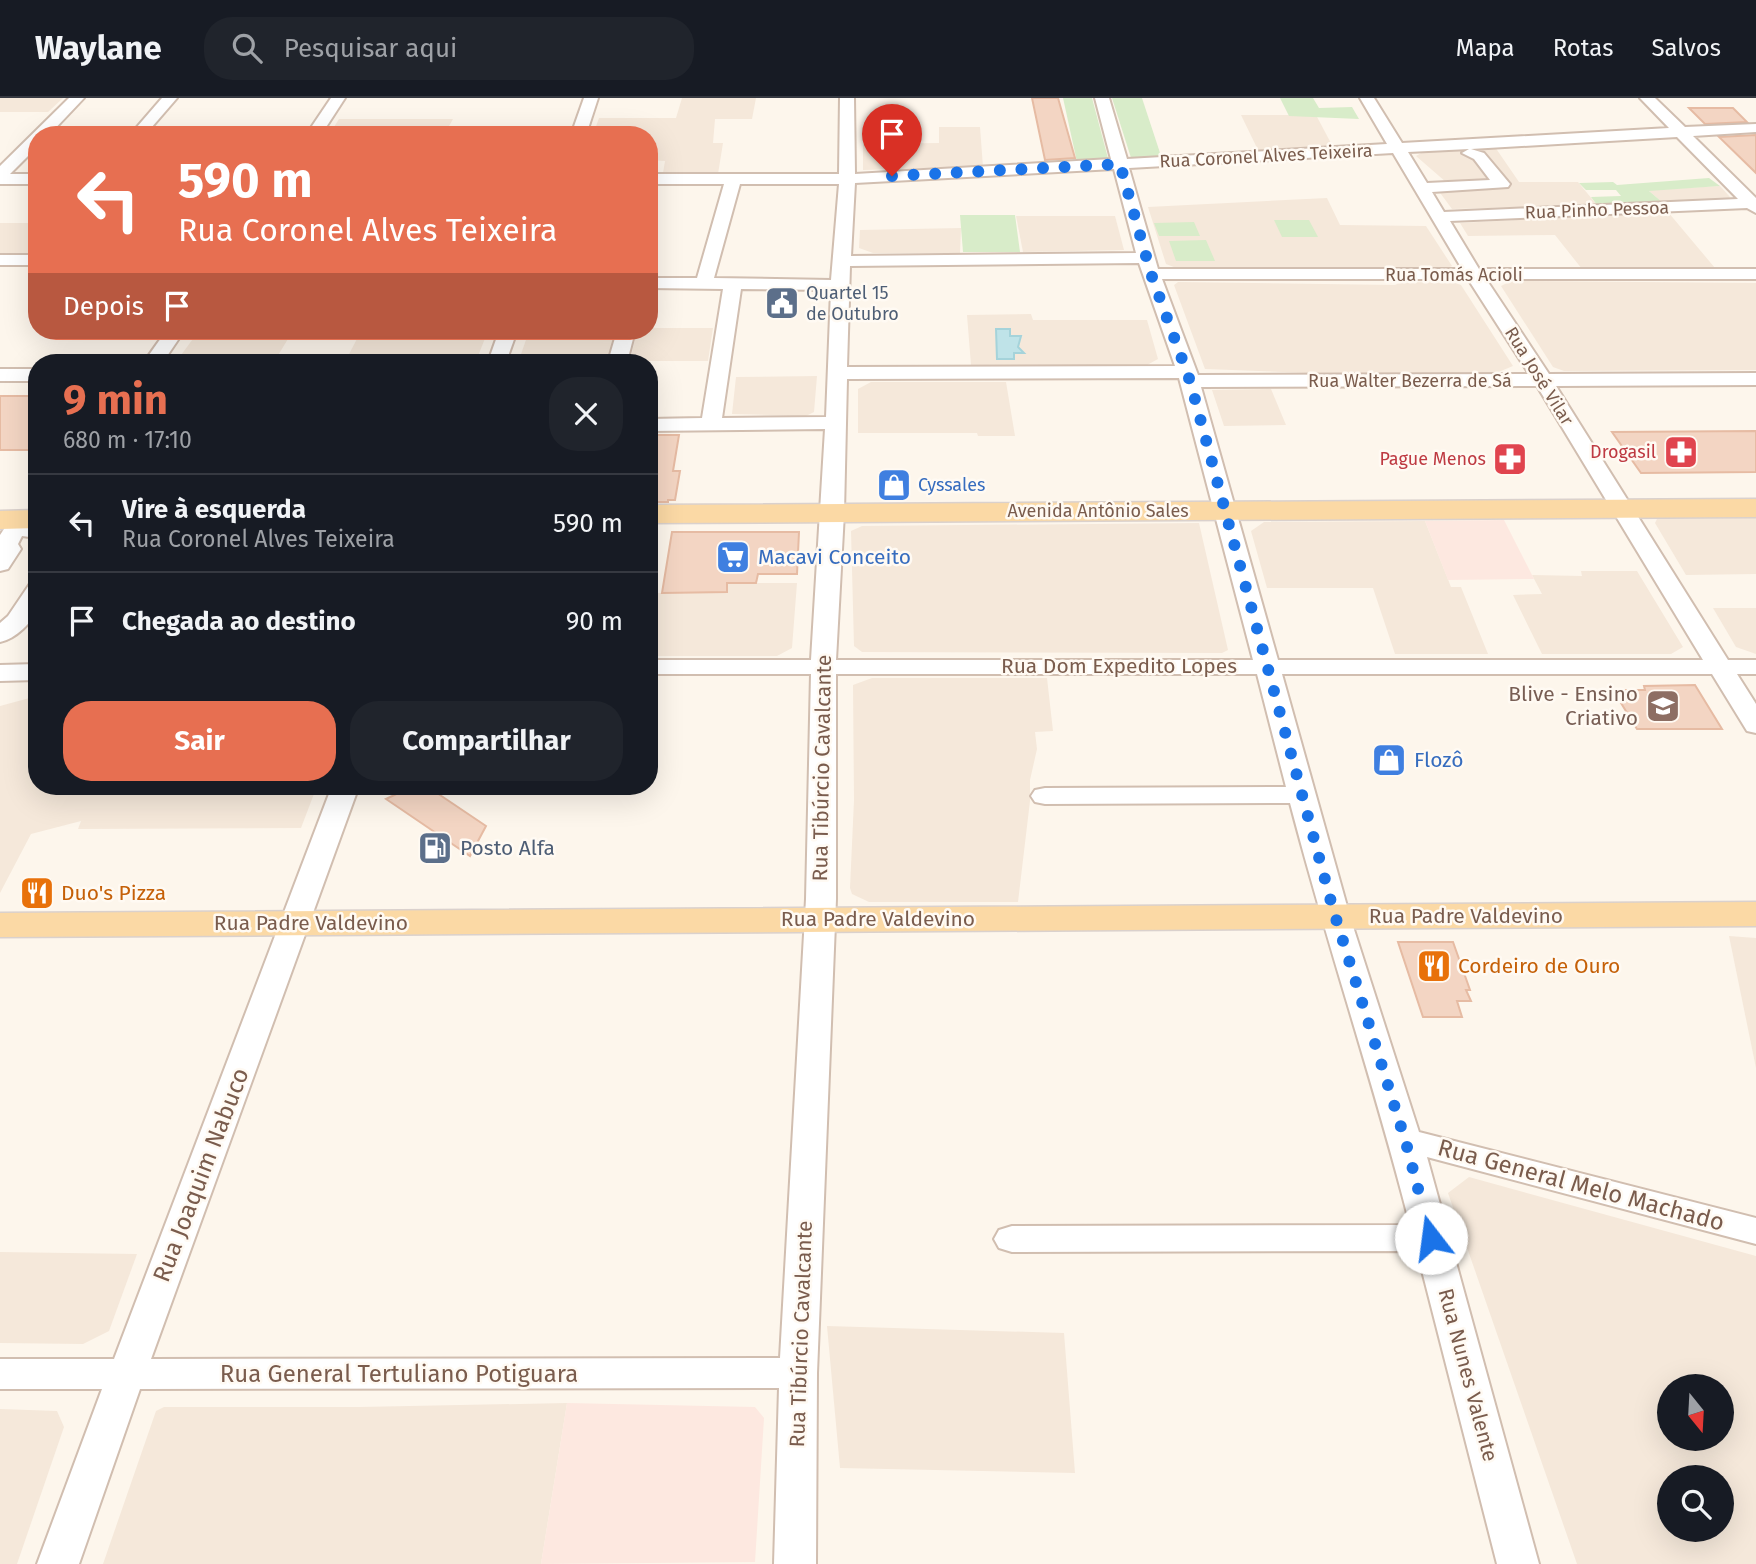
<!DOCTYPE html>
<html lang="pt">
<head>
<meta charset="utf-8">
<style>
  :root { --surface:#171b24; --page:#20242c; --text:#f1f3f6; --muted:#9ea1a6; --line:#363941; --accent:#e76f51 }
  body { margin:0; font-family:"Fira Sans",sans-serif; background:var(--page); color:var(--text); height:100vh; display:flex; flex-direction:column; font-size:26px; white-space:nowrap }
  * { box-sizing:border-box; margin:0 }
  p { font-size:23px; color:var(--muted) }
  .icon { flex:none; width:38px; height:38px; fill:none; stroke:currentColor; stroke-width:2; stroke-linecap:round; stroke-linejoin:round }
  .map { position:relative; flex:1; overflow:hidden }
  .side { position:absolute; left:28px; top:256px; width:630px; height:441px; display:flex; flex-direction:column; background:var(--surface); border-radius:28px; box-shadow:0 7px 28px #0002 }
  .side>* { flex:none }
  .hud { position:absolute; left:28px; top:28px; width:630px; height:214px; border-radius:28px; box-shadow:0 7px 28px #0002; background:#e76f51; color:#fff; overflow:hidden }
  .needle { width:46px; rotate:162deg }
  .controls { position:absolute; left:1657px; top:1276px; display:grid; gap:14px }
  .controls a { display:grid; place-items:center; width:77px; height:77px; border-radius:50%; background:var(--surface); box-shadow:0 7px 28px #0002; font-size:35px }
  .pin { position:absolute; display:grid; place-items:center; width:60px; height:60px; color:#fff; margin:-72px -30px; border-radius:50% 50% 50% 0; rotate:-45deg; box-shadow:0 0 7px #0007 }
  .pin .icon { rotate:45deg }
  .me { position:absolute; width:77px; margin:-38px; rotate:345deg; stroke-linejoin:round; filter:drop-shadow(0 0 5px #0008) }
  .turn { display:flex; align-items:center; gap:24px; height:147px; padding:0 35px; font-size:32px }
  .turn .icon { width:91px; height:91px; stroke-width:2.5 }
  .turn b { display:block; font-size:49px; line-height:60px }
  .then { display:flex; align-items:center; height:66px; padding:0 35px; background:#0003; gap:14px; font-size:26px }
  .round { display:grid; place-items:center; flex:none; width:74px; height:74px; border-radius:28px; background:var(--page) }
  .headline { display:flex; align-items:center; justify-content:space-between; height:119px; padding:0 35px }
  h1 { font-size:42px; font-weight:700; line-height:52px; color:var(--accent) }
  .action { display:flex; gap:14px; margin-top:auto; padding:14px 35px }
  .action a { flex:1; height:80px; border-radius:28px; background:var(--accent); color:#fff; font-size:28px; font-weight:700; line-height:80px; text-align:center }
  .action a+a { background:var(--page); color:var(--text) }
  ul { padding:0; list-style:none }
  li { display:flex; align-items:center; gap:21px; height:98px; padding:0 35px; border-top:2px solid var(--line) }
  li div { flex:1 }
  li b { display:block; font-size:26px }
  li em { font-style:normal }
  header { display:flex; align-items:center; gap:42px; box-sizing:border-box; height:98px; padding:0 35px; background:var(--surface); border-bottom:2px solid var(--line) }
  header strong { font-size:33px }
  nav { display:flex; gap:38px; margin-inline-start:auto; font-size:24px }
  .search { width:490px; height:63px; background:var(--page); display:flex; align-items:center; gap:18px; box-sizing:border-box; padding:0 24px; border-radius:28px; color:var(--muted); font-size:26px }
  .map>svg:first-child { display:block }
</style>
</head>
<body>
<header>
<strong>Waylane</strong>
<div class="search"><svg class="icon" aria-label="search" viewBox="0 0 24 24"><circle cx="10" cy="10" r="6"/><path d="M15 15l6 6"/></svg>Pesquisar aqui</div>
<nav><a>Mapa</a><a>Rotas</a><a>Salvos</a></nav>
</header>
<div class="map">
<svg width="1756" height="1466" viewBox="0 0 1756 1466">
  <rect width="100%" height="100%" fill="#fdf6ec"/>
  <g fill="#f5e8da" fill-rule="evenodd">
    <path d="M0,0h63l-15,14h-48z"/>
    <path d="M682,0h74l-4,21h-37l-2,24h10l-5,31 -55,-1 2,-12 -16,-1v-25h-56l6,-17h77z"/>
    <path d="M1241,17h75l17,32 -75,3z"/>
    <path d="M339,21h114l-9,16h-115z"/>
    <path d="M939,29h41l3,40 -120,3v-26l76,-1z"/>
    <path d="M160,30h71l-6,7h-71z"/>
    <path d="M1495,49l24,35h59l19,23 -145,4 -14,-19 16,-1 -38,-33 7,-4z"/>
    <path d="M1720,88l10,11 -2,2 -66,3 -14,-12z"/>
    <path d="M1327,100l13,27 86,1 26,40 -5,2 -268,1 -13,-5 -18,-57z"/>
    <path d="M1668,114l47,56 -133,1 -27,-34 -87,1 -8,-13z"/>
    <path d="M1016,118h99l9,34 -101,2z"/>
    <path d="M0,125h37v21l-9,10h-28z"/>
    <path d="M961,130l-1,25h-87l-14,-5 1,-18z"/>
    <path d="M1511,183l245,2v87l-192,1 -11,-4 -52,-81z"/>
    <path d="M1178,184l217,3 7,-3 53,1 6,2 52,81 -17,7 -162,1 -129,-5 -31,-84z"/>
    <path d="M1031,216l2,6h114l11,39 -11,6h-176l-4,-50z"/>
    <path d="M649,230h64l-5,33h-78l7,-30h12z"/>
    <path d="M361,233h127l-12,30 -4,1h-127z"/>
    <path d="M291,236l-17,28h-98l19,-26z"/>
    <path d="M528,236l88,1 -6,26 -91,-1z"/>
    <path d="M817,278l-3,36 -8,4 -74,-2 4,-37z"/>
    <path d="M871,284h135l9,54h-37l-1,-3h-119v-44z"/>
    <path d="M1271,291l15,36 -62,1 -12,-36z"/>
    <path d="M1756,420v56l-70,1 -31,-52 2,-4z"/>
    <path d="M1425,423l26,66h10l27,67h-93l-22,-66h-106l-16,-57 13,-9z"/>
    <path d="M1199,425l29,127 -6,3 -360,-1 -8,-6 -3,-115 11,-5z"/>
    <path d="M1581,473h56l46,76 -12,7h-129l-29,-59 29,-1 -10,-19 50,1z"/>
    <path d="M727,485h70l-5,65 -15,8h-128v-63l77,-1z"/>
    <path d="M1713,510h43v46l-20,-7z"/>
    <path d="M872,580h175l6,53 -18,1 2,17 -7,31v21l-12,101h-149l-17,-8 -2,-6 4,-88 -1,-115z"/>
    <path d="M37,598v90h280l-16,42 -223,1 3,-8 -50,13 -31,59v-187z"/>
    <path d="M1729,838l27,2v130z"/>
    <path d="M1469,1079l287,79v308h-179l-129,-371zM1722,1288v52h-52v-52zM1722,1379v53h-52v-53z"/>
    <path d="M0,1154l137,2 -28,77 -26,13 -83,-1z"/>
    <path d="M827,1228l237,7 11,140 -235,-5z"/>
    <path d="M567,1305l-26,161h-438l53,-153 8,-4h195z"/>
    <path d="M0,1311l57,2 7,16 -47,137h-17z"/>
  </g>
  <g fill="#fde8e0">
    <path d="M1504,422l30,59 -86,1 -23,-59z"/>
    <path d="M567,1305l188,4 9,11 -9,144 -214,2z"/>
  </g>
  <g fill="#d8ecc9">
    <path d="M1063,0h29l17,64h-32z"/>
    <path d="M1112,0h30l20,61 -30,2z"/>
    <path d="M1280,0h33l6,10 33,-1 7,12 -70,-3z"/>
    <path d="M1709,80l11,8 -71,5 13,11 -65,3 -6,-8 30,-1 -5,-6h-30l-7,-7 34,-1 4,3z"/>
    <path d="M960,117h55l5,37h-57z"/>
    <path d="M1274,122h35l9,17h-36z"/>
    <path d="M1194,124l6,14h-41l-5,-13z"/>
    <path d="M1206,142l9,21h-39l-7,-20z"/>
  </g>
  <path fill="#bfe3e8" stroke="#a5d3da" stroke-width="2" d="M996,231h14v7h11l-3,11 6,6h-10v6h-17z"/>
  <g fill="#f3d5c3" stroke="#e6bba3" stroke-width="2">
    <path d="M1032,0h26l17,60 -30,2z"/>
    <path d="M1689,10h44l14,14 -42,2z"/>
    <path d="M1756,37v38l-37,-36z"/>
    <rect x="0" y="298" width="37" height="54"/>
    <path d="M1756,333v41l-115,1 -29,-41z"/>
    <path d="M649,337h30l-6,36h7l-5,29h-7v2h-19z"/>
    <path d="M672,434h127l-2,42h-39l-2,9h-29v9l-65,1z"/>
    <path d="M1695,587l27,44h-85l-24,-39h32l-1,-4z"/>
    <path d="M411,689h17l58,39 -16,30 -84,-57z"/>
    <path d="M1398,844h55l17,48h-4l5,11h-14l5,16h-39z"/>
  </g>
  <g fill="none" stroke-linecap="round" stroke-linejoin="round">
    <g stroke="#d1beb0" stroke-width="4">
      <g id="minor">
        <path d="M69,0h15l-35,37h-12v12l-27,27h27v10h-37v-18z"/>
        <path d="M162,0h15l-32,37h-15z"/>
        <path d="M331,0h14l-24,37h-15z"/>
        <path d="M584,0h14l-12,37h-15z"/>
        <path d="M840,0h14l1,76 256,-15 -16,-61h14l18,61 260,-15 -27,-46h14l28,45 267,-15 -29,-30h15l30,29 71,-3v8l-63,4 63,62v15l-9,-5 -297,13 29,48h277v10h-270l63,95 207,-1v12l-200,1 172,274h28v14h-19l19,30v29l-9,-2 -35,-57h-430l68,243 69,215 337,86v26l-329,-87 112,407h-42l-80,-313 -405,1 -13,-4 -5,-9 5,-9 13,-4 398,-1c-36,-142 -83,-280 -120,-422l-245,1 -10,-2 -4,-6 4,-6 10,-2 241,-1 -29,-113h-421v225l-19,474 -1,191h-42l5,-176 -639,1 -61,175h-42l65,-175h-102v-30h114l218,-573h27l-208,573 629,-1 26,-459 5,-225h-162v-14h162l14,-231 -176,2v-12l53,-1 21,-129 -74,-1v-10h48l27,-94h-75v-10h190zM1677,39l61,62 -294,13 -12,-20 76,-5 2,-3 -26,-31 -13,-4zM1469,51l-7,4 12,6 16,21 -63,3 -19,-31zM1393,55l69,116h-304l-29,-101zM1114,71l22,84 -285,3 4,-73zM740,86h99l-8,96 -117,-2zM1139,165l36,103 -328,1 3,-101zM1162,181h306l61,95 -331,1zM741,191l90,1 -5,127 -104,1zM1179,280l74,282h-417l8,-147 3,-134zM1537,288l166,274h-425l-77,-273z"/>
        <rect x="0" y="157" width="37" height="10"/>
        <path d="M166,233h18l-21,31h-19z"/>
        <path d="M499,233h18l-11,31h-18z"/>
        <path d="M617,233h18l-8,31h-19z"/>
        <rect x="0" y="271" width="37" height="12"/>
        <path d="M24,424l13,2v14l-15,-2 -4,8 3,5 -13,20 -8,2v-36l6,-9z"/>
        <path d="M37,485c0,7 1,16 0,24 -3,15 -22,32 -37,35v-19l8,-7 21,-31z"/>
        <path d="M37,566v16l-37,1v-16z"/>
      </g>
    </g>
    <g stroke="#dad1cd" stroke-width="3">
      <g id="major">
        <path d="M1756,401v18l-1107,6v-18z"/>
        <path d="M37,412v18l-37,1v-18z"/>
        <path d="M1756,804v24l-1756,11v-24z"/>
      </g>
    </g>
    <use href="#minor" fill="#fff" fill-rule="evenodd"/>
    <use href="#major" fill="#fbd9a5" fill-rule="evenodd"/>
  </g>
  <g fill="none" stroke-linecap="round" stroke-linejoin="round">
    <path stroke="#1a73e8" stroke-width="12" stroke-dasharray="0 21.6" d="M892,78l228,-12 31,110 39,107 143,528 73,234 25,95"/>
  </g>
  <defs>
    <g id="civic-square" transform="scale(1.75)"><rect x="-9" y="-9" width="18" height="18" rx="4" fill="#5c6f8a" stroke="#fffaf3"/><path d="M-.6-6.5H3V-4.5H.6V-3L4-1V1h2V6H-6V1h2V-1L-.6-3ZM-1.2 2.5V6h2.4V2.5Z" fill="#fff"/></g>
    <g id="pharmacy-square" transform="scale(1.75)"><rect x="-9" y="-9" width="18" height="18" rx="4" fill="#e0444e" stroke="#fffaf3"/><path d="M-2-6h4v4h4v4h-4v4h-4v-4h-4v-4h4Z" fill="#fff"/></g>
    <g id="shop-square" transform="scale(1.75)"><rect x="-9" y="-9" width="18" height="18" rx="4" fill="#3f7fe0" stroke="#fffaf3"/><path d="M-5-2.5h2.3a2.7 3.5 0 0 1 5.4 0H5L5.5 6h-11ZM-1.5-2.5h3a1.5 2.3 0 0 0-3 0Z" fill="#fff"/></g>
    <g id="supermarket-square" transform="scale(1.75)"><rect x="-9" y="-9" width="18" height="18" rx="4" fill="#3f7fe0" stroke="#fffaf3"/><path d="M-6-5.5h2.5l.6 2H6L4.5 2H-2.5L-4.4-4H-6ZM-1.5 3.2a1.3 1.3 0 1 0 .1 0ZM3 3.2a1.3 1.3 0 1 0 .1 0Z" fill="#fff"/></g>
    <g id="school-square" transform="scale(1.75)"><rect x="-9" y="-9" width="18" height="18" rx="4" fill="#8d6e63" stroke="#fffaf3"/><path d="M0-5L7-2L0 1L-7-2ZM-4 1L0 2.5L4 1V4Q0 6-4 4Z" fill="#fff"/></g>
    <g id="fuel-square" transform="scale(1.75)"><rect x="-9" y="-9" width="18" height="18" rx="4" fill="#5c6f8a" stroke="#fffaf3"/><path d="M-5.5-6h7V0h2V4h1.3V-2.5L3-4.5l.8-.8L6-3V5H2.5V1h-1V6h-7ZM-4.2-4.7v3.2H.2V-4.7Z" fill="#fff"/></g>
    <g id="restaurant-square" transform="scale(1.75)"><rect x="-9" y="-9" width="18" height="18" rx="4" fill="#e8710a" stroke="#fffaf3"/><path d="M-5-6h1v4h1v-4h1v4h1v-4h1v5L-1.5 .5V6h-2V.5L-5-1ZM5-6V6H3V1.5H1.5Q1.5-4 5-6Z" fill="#fff"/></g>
  </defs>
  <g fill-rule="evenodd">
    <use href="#civic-square" x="782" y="205"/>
    <use href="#pharmacy-square" x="1681" y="354"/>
    <use href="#pharmacy-square" x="1510" y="361"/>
    <use href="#shop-square" x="894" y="387"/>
    <use href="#supermarket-square" x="733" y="459"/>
    <use href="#school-square" x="1663" y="608"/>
    <use href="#shop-square" x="1389" y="662"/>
    <use href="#fuel-square" x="435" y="750"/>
    <use href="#restaurant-square" x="37" y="795"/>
    <use href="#restaurant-square" x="1434" y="868"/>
  </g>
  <g text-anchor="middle" stroke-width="5" stroke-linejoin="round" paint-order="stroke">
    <g font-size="18" fill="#7a5c4d" stroke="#fffaf3">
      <text transform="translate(1266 58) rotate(-3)" y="6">Rua Coronel Alves Teixeira</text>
      <text transform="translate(1597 112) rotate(-2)" y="6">Rua Pinho Pessoa</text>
      <text x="1454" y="183">Rua Tomás Acioli</text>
      <text transform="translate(1539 278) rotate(58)" y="6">Rua José Vilar</text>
      <text x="1410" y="289">Rua Walter Bezerra de Sá</text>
      <text x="1098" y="419">Avenida Antônio Sales</text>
    </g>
    <g font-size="18" fill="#4e5e75" stroke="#fffaf3" text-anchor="start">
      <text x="806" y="201">Quartel 15<tspan x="806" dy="21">de Outubro</tspan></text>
    </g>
    <g font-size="18" fill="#be3a42" stroke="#fffaf3" text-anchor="end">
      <text x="1656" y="360">Drogasil</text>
      <text x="1486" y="367">Pague Menos</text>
    </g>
    <g font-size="18" fill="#366cbe" stroke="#fffaf3" text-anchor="start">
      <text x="918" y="393">Cyssales</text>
    </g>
    <g font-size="21" fill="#366cbe" stroke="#fffaf3" text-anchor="start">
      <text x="758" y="466">Macavi Conceito</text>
      <text x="1414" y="669">Flozô</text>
    </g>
    <g font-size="21" fill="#7a5c4d" stroke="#fffaf3">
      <text x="1119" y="575">Rua Dom Expedito Lopes</text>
      <text transform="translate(822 670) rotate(-89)" y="7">Rua Tibúrcio Cavalcante</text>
      <text x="1466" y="825">Rua Padre Valdevino</text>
      <text x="878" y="828">Rua Padre Valdevino</text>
      <text x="311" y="832">Rua Padre Valdevino</text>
      <text transform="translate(801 1236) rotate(-88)" y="7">Rua Tibúrcio Cavalcante</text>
      <text transform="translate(1468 1277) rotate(75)" y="7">Rua Nunes Valente</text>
    </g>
    <g font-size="21" fill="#785e54" stroke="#fffaf3" text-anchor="end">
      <text x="1638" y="603">Blive - Ensino<tspan x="1638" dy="24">Criativo</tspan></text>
    </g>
    <g font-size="21" fill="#4e5e75" stroke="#fffaf3" text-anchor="start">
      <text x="460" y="757">Posto Alfa</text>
    </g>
    <g font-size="21" fill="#c56008" stroke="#fffaf3" text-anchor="start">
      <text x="61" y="802">Duo's Pizza</text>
      <text x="1458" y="875">Cordeiro de Ouro</text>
    </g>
    <g font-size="24" fill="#7a5c4d" stroke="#fffaf3">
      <text transform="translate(201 1077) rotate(-69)" y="8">Rua Joaquim Nabuco</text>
      <text transform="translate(1581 1087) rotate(15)" y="8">Rua General Melo Machado</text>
      <text x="399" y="1284">Rua General Tertuliano Potiguara</text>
    </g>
  </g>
</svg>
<div class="controls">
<a><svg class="needle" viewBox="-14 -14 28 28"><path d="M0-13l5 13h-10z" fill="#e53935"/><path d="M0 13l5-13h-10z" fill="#9ea1a6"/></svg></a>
<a><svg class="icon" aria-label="search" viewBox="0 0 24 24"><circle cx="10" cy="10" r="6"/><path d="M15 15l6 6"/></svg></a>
</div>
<div class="pin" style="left:892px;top:78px;background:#d93025"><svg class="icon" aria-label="arrive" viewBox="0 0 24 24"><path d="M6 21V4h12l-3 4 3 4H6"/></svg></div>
<svg class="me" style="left:1431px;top:1140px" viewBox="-20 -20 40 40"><circle r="19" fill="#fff"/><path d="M0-13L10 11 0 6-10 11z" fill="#1a73e8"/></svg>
<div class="hud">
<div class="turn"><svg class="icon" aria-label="left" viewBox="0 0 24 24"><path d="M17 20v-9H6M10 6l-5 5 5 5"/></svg><div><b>590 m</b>Rua Coronel Alves Teixeira</div></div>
<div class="then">Depois<svg class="icon" aria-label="arrive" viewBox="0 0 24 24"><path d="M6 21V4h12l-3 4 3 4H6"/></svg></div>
</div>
<section class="side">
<div class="headline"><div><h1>9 min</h1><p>680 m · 17:10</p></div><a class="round"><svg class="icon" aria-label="close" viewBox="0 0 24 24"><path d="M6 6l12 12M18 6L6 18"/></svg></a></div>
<ul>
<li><svg class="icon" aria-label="left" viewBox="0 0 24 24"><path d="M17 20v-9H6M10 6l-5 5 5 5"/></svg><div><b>Vire à esquerda</b><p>Rua Coronel Alves Teixeira</p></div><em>590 m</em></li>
<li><svg class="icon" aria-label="arrive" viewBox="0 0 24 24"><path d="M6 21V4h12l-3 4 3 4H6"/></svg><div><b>Chegada ao destino</b></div><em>90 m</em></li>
</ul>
<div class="action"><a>Sair</a><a>Compartilhar</a></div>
</section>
</div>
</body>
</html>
